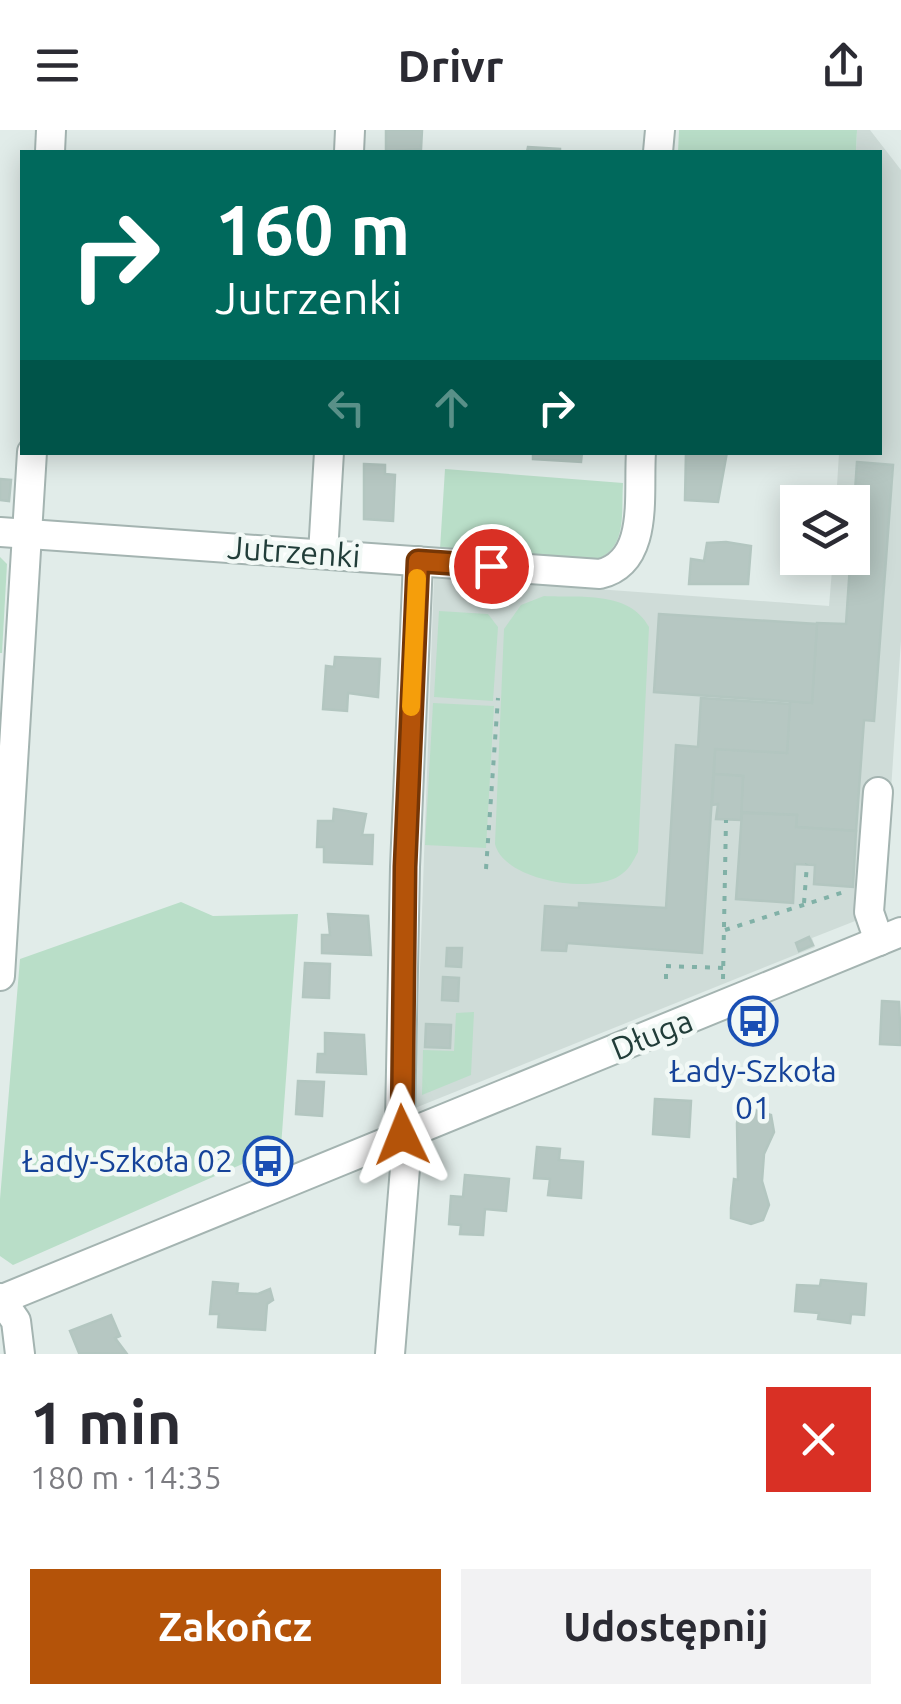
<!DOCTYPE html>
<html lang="pl">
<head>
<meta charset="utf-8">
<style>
  :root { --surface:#fff; --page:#f2f2f3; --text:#2b2b33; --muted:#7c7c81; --accent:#b45309 }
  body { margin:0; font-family:Ubuntu,sans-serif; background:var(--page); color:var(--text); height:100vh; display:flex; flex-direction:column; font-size:38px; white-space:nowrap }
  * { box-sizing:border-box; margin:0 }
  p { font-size:32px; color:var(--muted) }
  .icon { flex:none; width:55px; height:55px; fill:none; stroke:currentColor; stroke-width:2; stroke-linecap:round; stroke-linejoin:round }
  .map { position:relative; height:1224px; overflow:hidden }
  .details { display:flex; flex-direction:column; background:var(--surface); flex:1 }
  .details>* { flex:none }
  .hud { position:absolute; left:20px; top:20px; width:862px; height:305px; border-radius:0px; box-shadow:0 5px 25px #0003; background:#00695c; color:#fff; overflow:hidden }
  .controls { position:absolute; left:780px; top:355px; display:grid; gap:20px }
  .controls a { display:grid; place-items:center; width:90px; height:90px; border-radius:0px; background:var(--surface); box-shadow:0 5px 25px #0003; font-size:50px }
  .pin { position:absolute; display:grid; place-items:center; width:85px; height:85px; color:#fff; margin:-42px; border:5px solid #fff; border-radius:50%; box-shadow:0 2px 10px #0007 }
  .me { position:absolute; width:110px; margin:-55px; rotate:358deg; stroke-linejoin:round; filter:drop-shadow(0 0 8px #0008) }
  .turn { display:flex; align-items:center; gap:35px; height:210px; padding:0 30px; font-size:45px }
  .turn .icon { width:130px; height:130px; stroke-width:2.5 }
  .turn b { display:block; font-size:70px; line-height:85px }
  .lanes { display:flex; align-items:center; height:95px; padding:0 30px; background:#0003; justify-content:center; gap:50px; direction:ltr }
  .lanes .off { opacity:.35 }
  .round { display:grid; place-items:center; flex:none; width:105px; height:105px; border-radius:0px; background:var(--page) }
  .headline { display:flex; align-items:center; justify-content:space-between; height:170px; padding:0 30px }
  h1 { font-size:60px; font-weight:600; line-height:75px }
  .button { display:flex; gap:20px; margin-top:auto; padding:20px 30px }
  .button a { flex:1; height:115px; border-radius:0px; background:var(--accent); color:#fff; font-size:40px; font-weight:600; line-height:115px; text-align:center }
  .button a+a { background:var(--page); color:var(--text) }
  header { display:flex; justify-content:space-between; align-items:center; height:130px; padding:0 30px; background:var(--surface); font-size:45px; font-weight:600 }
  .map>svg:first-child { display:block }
</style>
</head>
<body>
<header><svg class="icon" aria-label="menu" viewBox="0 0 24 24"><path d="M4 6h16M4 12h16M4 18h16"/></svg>Drivr<svg class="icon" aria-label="share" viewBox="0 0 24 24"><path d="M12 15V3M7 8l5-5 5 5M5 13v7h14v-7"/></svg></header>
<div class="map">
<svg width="901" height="1224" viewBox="0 0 901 1224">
  <rect width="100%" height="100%" fill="#e1ece9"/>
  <path fill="#cfdcd8" d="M857,0h13l31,40v470l-18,270 -71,28 3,9 -400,161 19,-531 395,29 4,-48h19v-56h-16l3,-49 41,-1v-300h-24z"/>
  <g fill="#b9dec8">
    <path d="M679,0h178l-1,22h-178z"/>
    <path d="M445,339l178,14c-2,32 5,67 -30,78l-153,-12z"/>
    <path d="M0,427l7,7 -5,89h-2z"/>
    <path d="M544,466c35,2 85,-6 105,31l-11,225c-5,9 -9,18 -19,24 -28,18 -115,5 -124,-32l9,-215 17,-24z"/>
    <path d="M439,481l49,3 10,13 -5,74 -59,-4z"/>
    <path d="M433,573l61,3 -8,142 -61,-3z"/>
    <path d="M181,772l32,14 85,-2 -17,233 -268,118 -13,-9v-57l20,-240z"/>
    <path d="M474,882l-3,63 -49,20 1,-45 31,1 2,-38z"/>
  </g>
  <g fill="#b6c7c2" stroke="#b3c6c0" stroke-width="2.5">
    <path d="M386,0h36l-1,19 -35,3z"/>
    <path d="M528,17l32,2v3h-33z"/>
    <path d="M533,322h49l-1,10 -48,-3z"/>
    <path d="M686,322h41l-9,50 -33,-2z"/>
    <path d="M857,332l36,3 -19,256 -10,-1 -8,111 -60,-4 1,-12 -56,-3 2,-36 -29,-2 1,-25 72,4 3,-52 22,2 5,-80 29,1z"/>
    <path d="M364,334l21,1v9l10,1 -2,46 -29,-2z"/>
    <path d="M0,349l11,1 -2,21 -9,-1z"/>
    <path d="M726,412l25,4 -3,38h-59l2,-25 13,2 3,-18z"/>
    <path d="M659,484l158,10 -5,79 -158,-11z"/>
    <path d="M335,527l45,2 -2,38 -30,-4 -1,18 -24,-2 3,-43 8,1z"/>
    <path d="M701,568l89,6 -3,49 -72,-4 -13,204 -135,-10 -1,8 -24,-1 3,-44 34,2v-5l87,5 10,-163 22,2z"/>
    <path d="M714,644l29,2 -2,44 -25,-1 2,-15 -6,1z"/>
    <path d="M334,679l32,5 -4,21h11l-1,29 -48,-2v-15h-7l1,-26h15z"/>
    <path d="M742,683l55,2 -1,12 60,4 -3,56 -39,-3 1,-19 -20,-1 -2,39 -57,-4z"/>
    <path d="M328,784l40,2 3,39 -49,-2v-18h8z"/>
    <path d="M809,807l4,8 -14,6 -3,-8z"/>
    <path d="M447,818h15l-1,19 -15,-1z"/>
    <path d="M305,833l25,1 -1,34 -26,-1z"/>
    <path d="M443,847l16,1 -1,23 -16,-1z"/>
    <path d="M882,871l17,1 2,43 -21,-1z"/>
    <path d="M426,894l25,1 -1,23 -25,-1z"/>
    <path d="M325,903l39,2 2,39 -49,-2 1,-18h7z"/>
    <path d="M298,951l26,1 -2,34 -26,-2z"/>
    <path d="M655,969l36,2 -2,36 -36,-3z"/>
    <path d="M751,979l20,6 3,17 -10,22 -2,27 7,24 -6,15 -12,4 -20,-6v-10l3,-29 4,1 -1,-57 2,-10z"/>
    <path d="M537,1017l23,2 -1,11 24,2 -2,36 -33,-3 2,-16 -16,-1z"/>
    <path d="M465,1045l44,4 -3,32 -21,-2 -2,26 -23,-1 1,-9 -12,-1 2,-28 12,1z"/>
    <path d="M821,1150l45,4 -2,31 -13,-1 -1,9 -32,-4 1,-6 -24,-2 2,-26 23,1z"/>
    <path d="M213,1152l25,2 -1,9 21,1 12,-5 3,11 -6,4 -2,26 -47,-3 1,-13h-9z"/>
    <path d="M111,1185l9,21 -5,2 12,16 -48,-1 -9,-22z"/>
  </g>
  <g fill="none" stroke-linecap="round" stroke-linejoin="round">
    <g stroke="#a4b4b1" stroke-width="32">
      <g id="minor">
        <path d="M50,22l1,-22"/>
        <path d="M349,22l1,-22"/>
        <path d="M658,22l2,-22"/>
        <path d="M0,402l600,42c50,-12 38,-80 41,-122"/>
        <path d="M323,424l6,-102"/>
        <path d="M878,662l-9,120 10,29"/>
        <path d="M0,846l32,-524"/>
        <path d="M0,1168l16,23 4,33"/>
        <path d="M0,1170l901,-368"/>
        <path d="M390,1224l15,-186 -5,-47 5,-254 13,-306"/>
      </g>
    </g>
    <g stroke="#81b1a7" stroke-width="4" stroke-dasharray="5 8" stroke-linecap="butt">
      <path d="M486,739l12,-171"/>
      <path d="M804,773l3,-39"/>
      <path d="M725,800l119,-38"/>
      <path d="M666,849v-13l57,2"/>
      <path d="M723,849l3,-159"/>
    </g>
    <use href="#minor" stroke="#fff" stroke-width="28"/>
  </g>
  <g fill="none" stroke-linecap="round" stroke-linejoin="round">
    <g stroke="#753606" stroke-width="25">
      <path id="route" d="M402,1005l3,-268 13,-306 73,5"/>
    </g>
    <use href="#route" stroke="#b45309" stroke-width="18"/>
    <path stroke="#f59e0b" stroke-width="18" d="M411,577l6,-129"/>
  </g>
  <defs>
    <g id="bus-ring" transform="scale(2.5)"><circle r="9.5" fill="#f2f9f6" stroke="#1a4fb4" stroke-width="1.5"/><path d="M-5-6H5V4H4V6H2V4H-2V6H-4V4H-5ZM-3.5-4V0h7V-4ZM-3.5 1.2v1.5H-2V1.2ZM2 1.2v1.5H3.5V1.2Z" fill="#1a4fb4"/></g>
  </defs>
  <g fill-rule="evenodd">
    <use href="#bus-ring" x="753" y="891"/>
    <use href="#bus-ring" x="268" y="1031"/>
  </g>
  <g text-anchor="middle" stroke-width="9" stroke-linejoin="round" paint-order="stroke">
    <g font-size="32" fill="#213d39" stroke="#f2f9f6">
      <text transform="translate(294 422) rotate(4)" y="11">Jutrzenki</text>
      <text transform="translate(652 905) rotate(-22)" y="11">Długa</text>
    </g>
    <g font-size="32" fill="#164399" stroke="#f2f9f6">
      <text x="753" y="952">Łady-Szkoła<tspan x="753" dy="37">01</tspan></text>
      <text x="233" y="1042" text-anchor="end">Łady-Szkoła 02</text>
    </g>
  </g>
</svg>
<div class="controls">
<a><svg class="icon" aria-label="layers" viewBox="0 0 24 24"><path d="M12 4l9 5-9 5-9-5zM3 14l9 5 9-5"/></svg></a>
</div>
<div class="pin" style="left:491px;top:436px;background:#d93025"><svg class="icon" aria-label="arrive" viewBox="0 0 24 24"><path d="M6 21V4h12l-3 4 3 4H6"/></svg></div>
<svg class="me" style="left:402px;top:1005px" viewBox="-20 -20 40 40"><path d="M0-17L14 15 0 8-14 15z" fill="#b45309" stroke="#fff" stroke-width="4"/></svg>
<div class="hud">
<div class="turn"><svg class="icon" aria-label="right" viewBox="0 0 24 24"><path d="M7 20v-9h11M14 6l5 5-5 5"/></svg><div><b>160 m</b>Jutrzenki</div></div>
<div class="lanes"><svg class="icon off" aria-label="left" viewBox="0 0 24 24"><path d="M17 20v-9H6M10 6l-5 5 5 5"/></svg><svg class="icon off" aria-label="ahead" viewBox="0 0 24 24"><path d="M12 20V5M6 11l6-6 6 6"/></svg><svg class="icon" aria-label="right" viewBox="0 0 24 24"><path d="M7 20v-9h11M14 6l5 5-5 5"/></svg></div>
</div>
</div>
<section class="details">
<div class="headline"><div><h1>1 min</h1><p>180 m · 14:35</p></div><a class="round" style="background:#d93025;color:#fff"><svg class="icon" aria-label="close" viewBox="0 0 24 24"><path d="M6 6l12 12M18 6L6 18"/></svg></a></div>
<div class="button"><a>Zakończ</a><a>Udostępnij</a></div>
</section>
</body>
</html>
